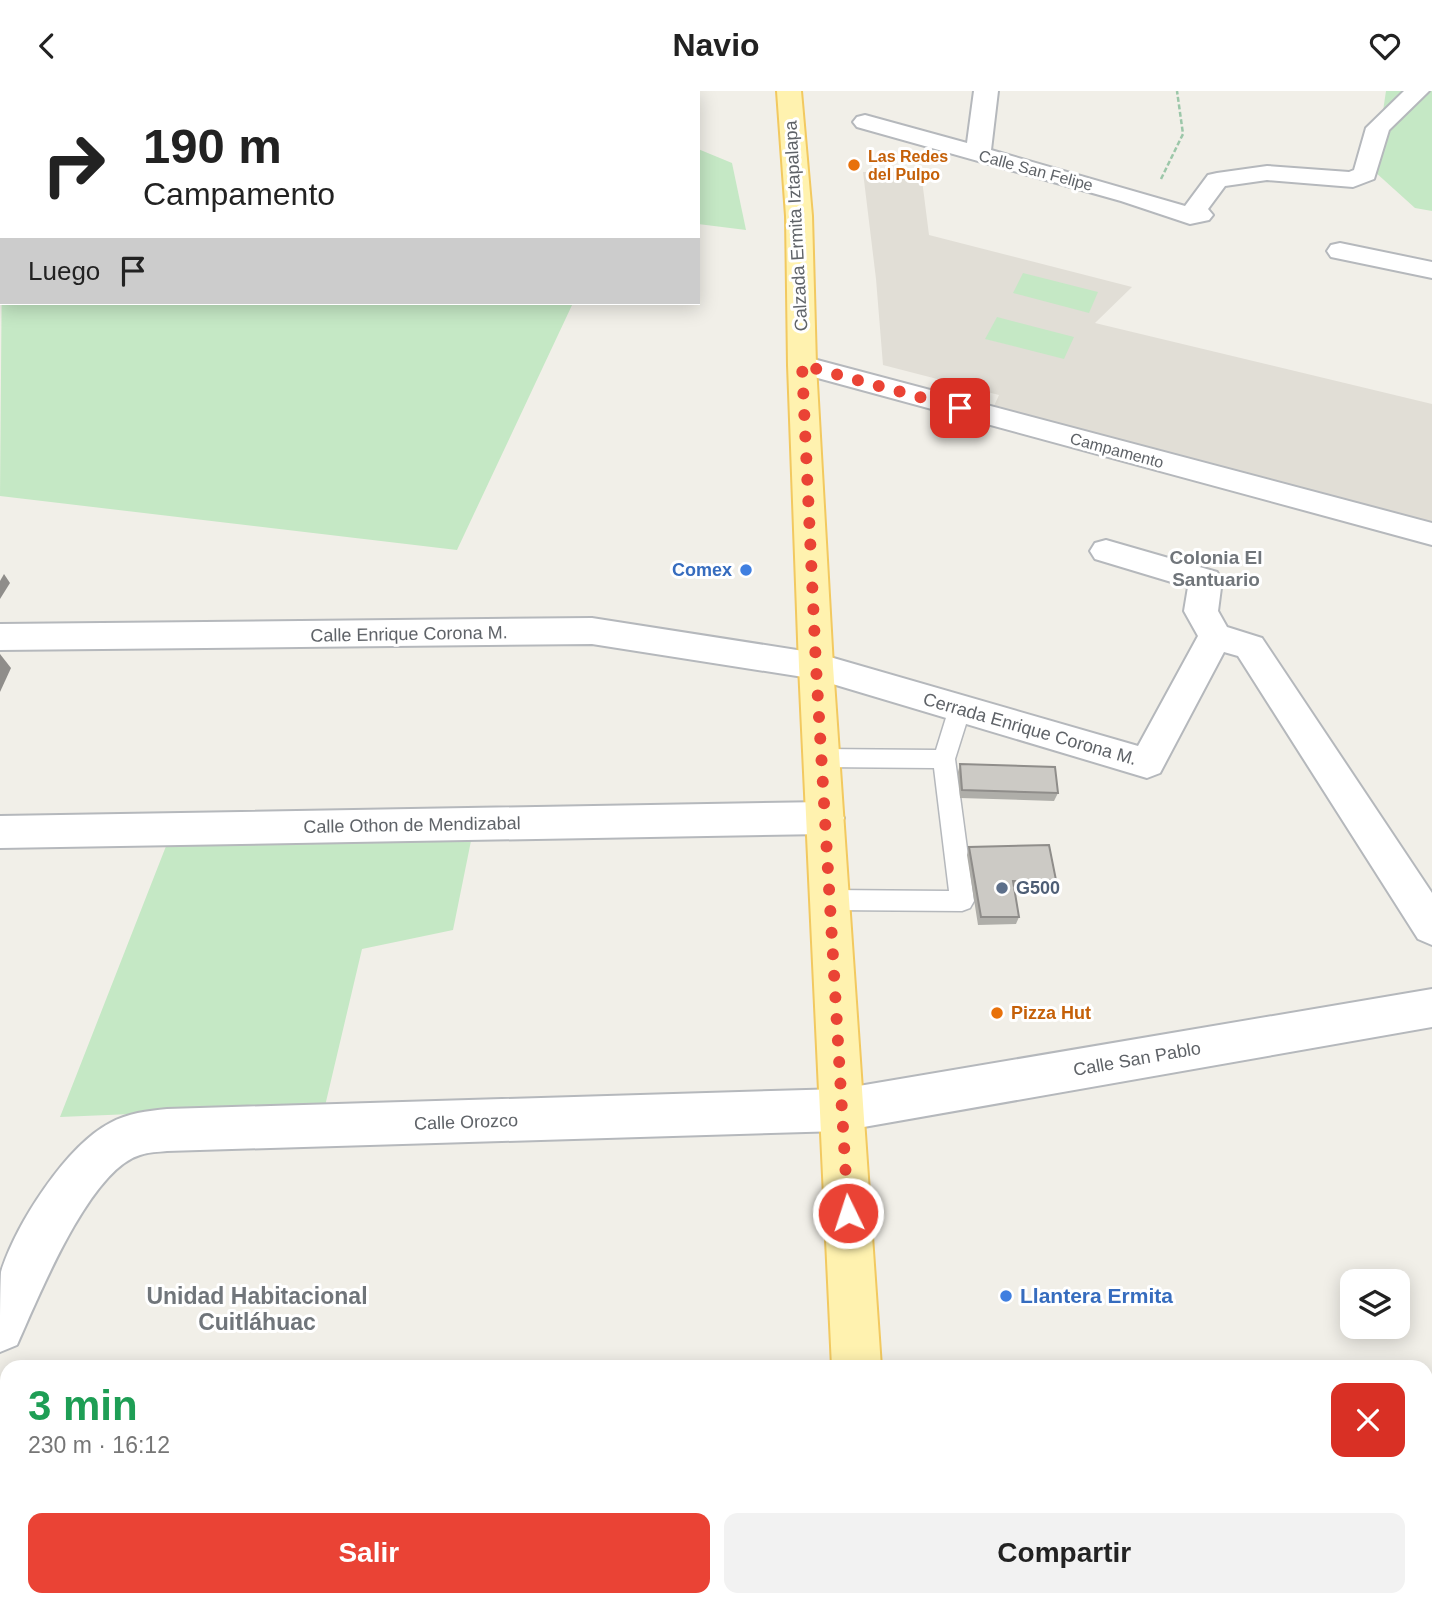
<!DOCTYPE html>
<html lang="es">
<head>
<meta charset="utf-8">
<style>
  :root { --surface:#fff; --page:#f2f2f2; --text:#222; --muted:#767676; --accent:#ea4335 }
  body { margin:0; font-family:Arial,sans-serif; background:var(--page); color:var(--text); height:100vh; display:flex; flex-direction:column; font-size:26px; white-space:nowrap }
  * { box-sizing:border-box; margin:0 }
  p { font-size:23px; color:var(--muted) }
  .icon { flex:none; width:38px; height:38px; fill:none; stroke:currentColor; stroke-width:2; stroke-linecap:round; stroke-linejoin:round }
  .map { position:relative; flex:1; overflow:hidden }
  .sheet { position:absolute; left:0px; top:1269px; width:1433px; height:247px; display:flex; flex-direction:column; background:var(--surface); border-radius:21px 21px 0 0; box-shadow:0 4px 18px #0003 }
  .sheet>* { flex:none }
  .top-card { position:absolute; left:0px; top:0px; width:700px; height:214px; box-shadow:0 4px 18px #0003; background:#fff; color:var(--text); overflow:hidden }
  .tools { position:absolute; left:1340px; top:1178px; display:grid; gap:14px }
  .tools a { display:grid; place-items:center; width:70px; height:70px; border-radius:14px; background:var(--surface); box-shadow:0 4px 18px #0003; font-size:35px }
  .pin { position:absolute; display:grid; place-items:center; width:60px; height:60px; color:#fff; margin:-30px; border-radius:14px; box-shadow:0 4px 10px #0006 }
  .me { position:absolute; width:77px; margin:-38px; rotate:356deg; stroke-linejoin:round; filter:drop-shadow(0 0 5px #0008) }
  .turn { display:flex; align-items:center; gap:24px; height:147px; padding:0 28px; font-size:32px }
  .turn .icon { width:91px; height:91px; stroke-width:2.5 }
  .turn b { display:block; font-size:49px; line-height:60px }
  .then { display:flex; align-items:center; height:66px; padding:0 28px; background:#0003; gap:14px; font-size:26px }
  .round { display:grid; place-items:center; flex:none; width:74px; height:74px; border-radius:14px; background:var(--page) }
  .overview { display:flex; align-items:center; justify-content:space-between; height:119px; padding:0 28px }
  h1 { font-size:42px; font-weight:700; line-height:52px; color:#1e9e55 }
  .action { display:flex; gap:14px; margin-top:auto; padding:14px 28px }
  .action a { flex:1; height:80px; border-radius:14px; background:var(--accent); color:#fff; font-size:28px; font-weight:700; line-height:80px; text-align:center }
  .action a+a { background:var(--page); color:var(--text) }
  header { display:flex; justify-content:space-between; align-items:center; height:91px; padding:0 28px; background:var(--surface); font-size:32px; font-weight:700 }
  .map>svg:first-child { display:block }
</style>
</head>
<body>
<header><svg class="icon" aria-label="back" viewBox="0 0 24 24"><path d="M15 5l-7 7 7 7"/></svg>Navio<svg class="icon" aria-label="heart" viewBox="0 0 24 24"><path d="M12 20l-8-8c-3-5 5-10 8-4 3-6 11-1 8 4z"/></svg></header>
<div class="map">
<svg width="1432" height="1515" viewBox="0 0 1432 1515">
  <rect width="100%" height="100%" fill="#f1efe8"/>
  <path fill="#e1ded6" d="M863,81h58l8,63 203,52 -37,36 337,81v122l-439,-118 6,-13 -116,-30 -7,-86z"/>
  <g fill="#c5e8c5">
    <path d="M58,0h315l-315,2z"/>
    <path d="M1386,0h46v120l-17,-3 -41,-37z"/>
    <path d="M698,58l34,14 14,67 -48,-6z"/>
    <path d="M2,163v49h571l-116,247 -457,-54z"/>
    <path d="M1023,182l75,19 -9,21 -76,-20z"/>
    <path d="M997,226l77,20 -10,22 -79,-20z"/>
    <path d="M474,735l-21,104 -91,19 -37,157 -265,11 110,-281z"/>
  </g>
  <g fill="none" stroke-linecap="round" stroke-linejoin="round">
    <g stroke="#b5b8bc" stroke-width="3">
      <path id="lane" d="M960,609l7,2 4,6 -16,51 19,142 -4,7 -8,3 -132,-1 -8,-3 -4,-7 4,-7 8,-3 119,1 -15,-123 -113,-1 -8,-3 -3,-6 3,-6 8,-3 115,1 13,-42 4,-6z"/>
    </g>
    <g stroke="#b5b8bc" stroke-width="4">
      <g id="street">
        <path d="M974,0h24l-7,59 194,56 23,-31 9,-2 50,-7 82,6 5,-2 12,-42 38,-37h25l-40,39 -15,49 -21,8 -86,-7 -42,6 -17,23 5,6 -4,5 -19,4 -69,-23 -264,-74 -4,-5 4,-5 8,-2 102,28z"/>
        <path d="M1340,152l92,19v16l-101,-21 -4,-6 4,-6z"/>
        <path d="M802,265l630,167v22l-640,-174 -4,-6 4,-6z"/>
        <path d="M1106,449l111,32 5,8 -4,31 9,16 35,11 170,255v52l-14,-6 -180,-283 -14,-4 -64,121 -13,5 -331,-99 -224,-35 -592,6v-26l592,-6 224,35 322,93 60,-110 -14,-25 4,-24 -93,-28 -5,-8 5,-8z"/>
        <path d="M825,711l13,5 6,11 -6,11 -13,5 -825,14v-32z"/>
        <path d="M1432,898v38l-591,104 -674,20c-9,1 -18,1 -27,4 -51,15 -102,143 -123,190l-17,7c0,-20 0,-63 1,-80 15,-48 65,-126 109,-149 18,-10 37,-12 57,-14l674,-20z"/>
        <rect x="0" y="1382" width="7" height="52"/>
      </g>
    </g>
    <g stroke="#f2c960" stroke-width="4">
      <g id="primary">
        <rect x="6" y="0" width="24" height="2"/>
        <path d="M777,0h24l11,125 4,149 17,301 48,701h-49l-33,-701 -11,-301 -2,-149z"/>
        <path d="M0,37h2l-2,18z"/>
        <rect x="844" y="1508" width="54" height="7"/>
      </g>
    </g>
    <path stroke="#9cc7a9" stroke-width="2.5" stroke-dasharray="5 2.5" stroke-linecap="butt" d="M1161,88l22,-45 -6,-43"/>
    <use href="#lane" fill="#fff" fill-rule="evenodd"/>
    <use href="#street" fill="#fff" fill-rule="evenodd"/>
    <use href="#primary" fill="#fff2af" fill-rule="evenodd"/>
  </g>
  <g fill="#afaea9">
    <path d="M405,0h147l-5,2h-136l-6,-1z"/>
    <path d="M960,673l98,29 -4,8 -94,-3 -2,-26z"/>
    <path d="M969,756l87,33 -3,8 -39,1 5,28 -3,7 -38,1 -11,-70z"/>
  </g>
  <g fill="#8f8d8a">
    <path d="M516,0h36l-5,2h-30z"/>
    <path d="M4,483l6,9 -10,16v-18z"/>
    <path d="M0,563l11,14 -11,24z"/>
  </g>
  <g fill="#cccac5" stroke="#8f8d8a" stroke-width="2">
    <path d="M960,673l95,3 3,26 -96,-3z"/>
    <path d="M1049,754l7,35 -43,1 6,36h-38l-12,-70z"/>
  </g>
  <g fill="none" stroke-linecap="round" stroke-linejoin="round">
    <path stroke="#ea4335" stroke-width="12" stroke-dasharray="0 21.6" d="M848,1122l-32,-547 -14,-301 158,43"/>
  </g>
  <g fill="#e8710a" stroke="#fff" stroke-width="2.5">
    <circle cx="854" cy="74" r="7"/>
    <circle cx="997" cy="922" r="7"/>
  </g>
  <g fill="#3f7fe0" stroke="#fff" stroke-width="2.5">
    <circle cx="746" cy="479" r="7"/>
    <circle cx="1006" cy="1205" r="7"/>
  </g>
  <circle fill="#5c6f8a" stroke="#fff" stroke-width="2.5" cx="1002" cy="797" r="7"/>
  <g text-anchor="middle" stroke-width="6" stroke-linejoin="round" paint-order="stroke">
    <g font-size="16" font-weight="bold" fill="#c56008" stroke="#fff" text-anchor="start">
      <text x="868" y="71">Las Redes<tspan x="868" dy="18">del Pulpo</tspan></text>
    </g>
    <g font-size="16" fill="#5f6368" stroke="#fff">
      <text transform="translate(1036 79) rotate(15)" y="6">Calle San Felipe</text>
      <text transform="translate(1117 359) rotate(15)" y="6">Campamento</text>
    </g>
    <g font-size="18" fill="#5f6368" stroke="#fff">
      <text transform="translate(796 135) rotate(-93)" y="6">Calzada Ermita Iztapalapa</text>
      <text transform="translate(409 543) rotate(-1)" y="6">Calle Enrique Corona M.</text>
      <text transform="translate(1030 638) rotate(16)" y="6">Cerrada Enrique Corona M.</text>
      <text transform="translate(412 734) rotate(-1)" y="6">Calle Othon de Mendizabal</text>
      <text transform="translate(1137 968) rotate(-10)" y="6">Calle San Pablo</text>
      <text transform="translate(466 1031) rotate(-2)" y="6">Calle Orozco</text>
    </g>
    <g font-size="18" font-weight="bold" fill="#366cbe" stroke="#fff" text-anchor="end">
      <text x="732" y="485">Comex</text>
    </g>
    <g font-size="18" font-weight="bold" fill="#4e5e75" stroke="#fff" text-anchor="start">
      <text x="1016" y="803">G500</text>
    </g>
    <g font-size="18" font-weight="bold" fill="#c56008" stroke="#fff" text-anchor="start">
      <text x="1011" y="928">Pizza Hut</text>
    </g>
    <g font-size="19" font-weight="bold" fill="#70757a" stroke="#fff">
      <text x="1216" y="473">Colonia El<tspan x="1216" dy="22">Santuario</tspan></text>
    </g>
    <g font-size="21" font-weight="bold" fill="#366cbe" stroke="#fff" text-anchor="start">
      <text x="1020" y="1212">Llantera Ermita</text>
    </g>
    <g font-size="23" font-weight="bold" fill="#70757a" stroke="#fff">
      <text x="257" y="1213">Unidad Habitacional<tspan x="257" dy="26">Cuitláhuac</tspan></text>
    </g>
  </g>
</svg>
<div class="tools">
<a><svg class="icon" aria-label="layers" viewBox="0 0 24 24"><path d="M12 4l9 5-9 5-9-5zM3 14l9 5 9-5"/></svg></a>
</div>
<div class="pin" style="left:960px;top:317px;background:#d93025"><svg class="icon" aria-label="arrive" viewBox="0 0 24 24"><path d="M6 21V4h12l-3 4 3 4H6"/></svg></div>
<svg class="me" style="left:848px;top:1122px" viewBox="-20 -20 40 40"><circle r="17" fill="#ea4335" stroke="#fff" stroke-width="3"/><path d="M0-11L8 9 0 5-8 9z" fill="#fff"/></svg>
<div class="top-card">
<div class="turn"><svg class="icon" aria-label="right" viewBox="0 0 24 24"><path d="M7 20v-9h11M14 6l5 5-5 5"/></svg><div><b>190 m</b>Campamento</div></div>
<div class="then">Luego<svg class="icon" aria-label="arrive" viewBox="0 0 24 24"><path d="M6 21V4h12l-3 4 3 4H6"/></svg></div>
</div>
<section class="sheet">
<div class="overview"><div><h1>3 min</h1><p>230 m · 16:12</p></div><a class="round" style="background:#d93025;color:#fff"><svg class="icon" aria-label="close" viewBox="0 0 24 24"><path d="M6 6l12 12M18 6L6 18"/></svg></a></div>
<div class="action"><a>Salir</a><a>Compartir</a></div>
</section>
</div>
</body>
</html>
